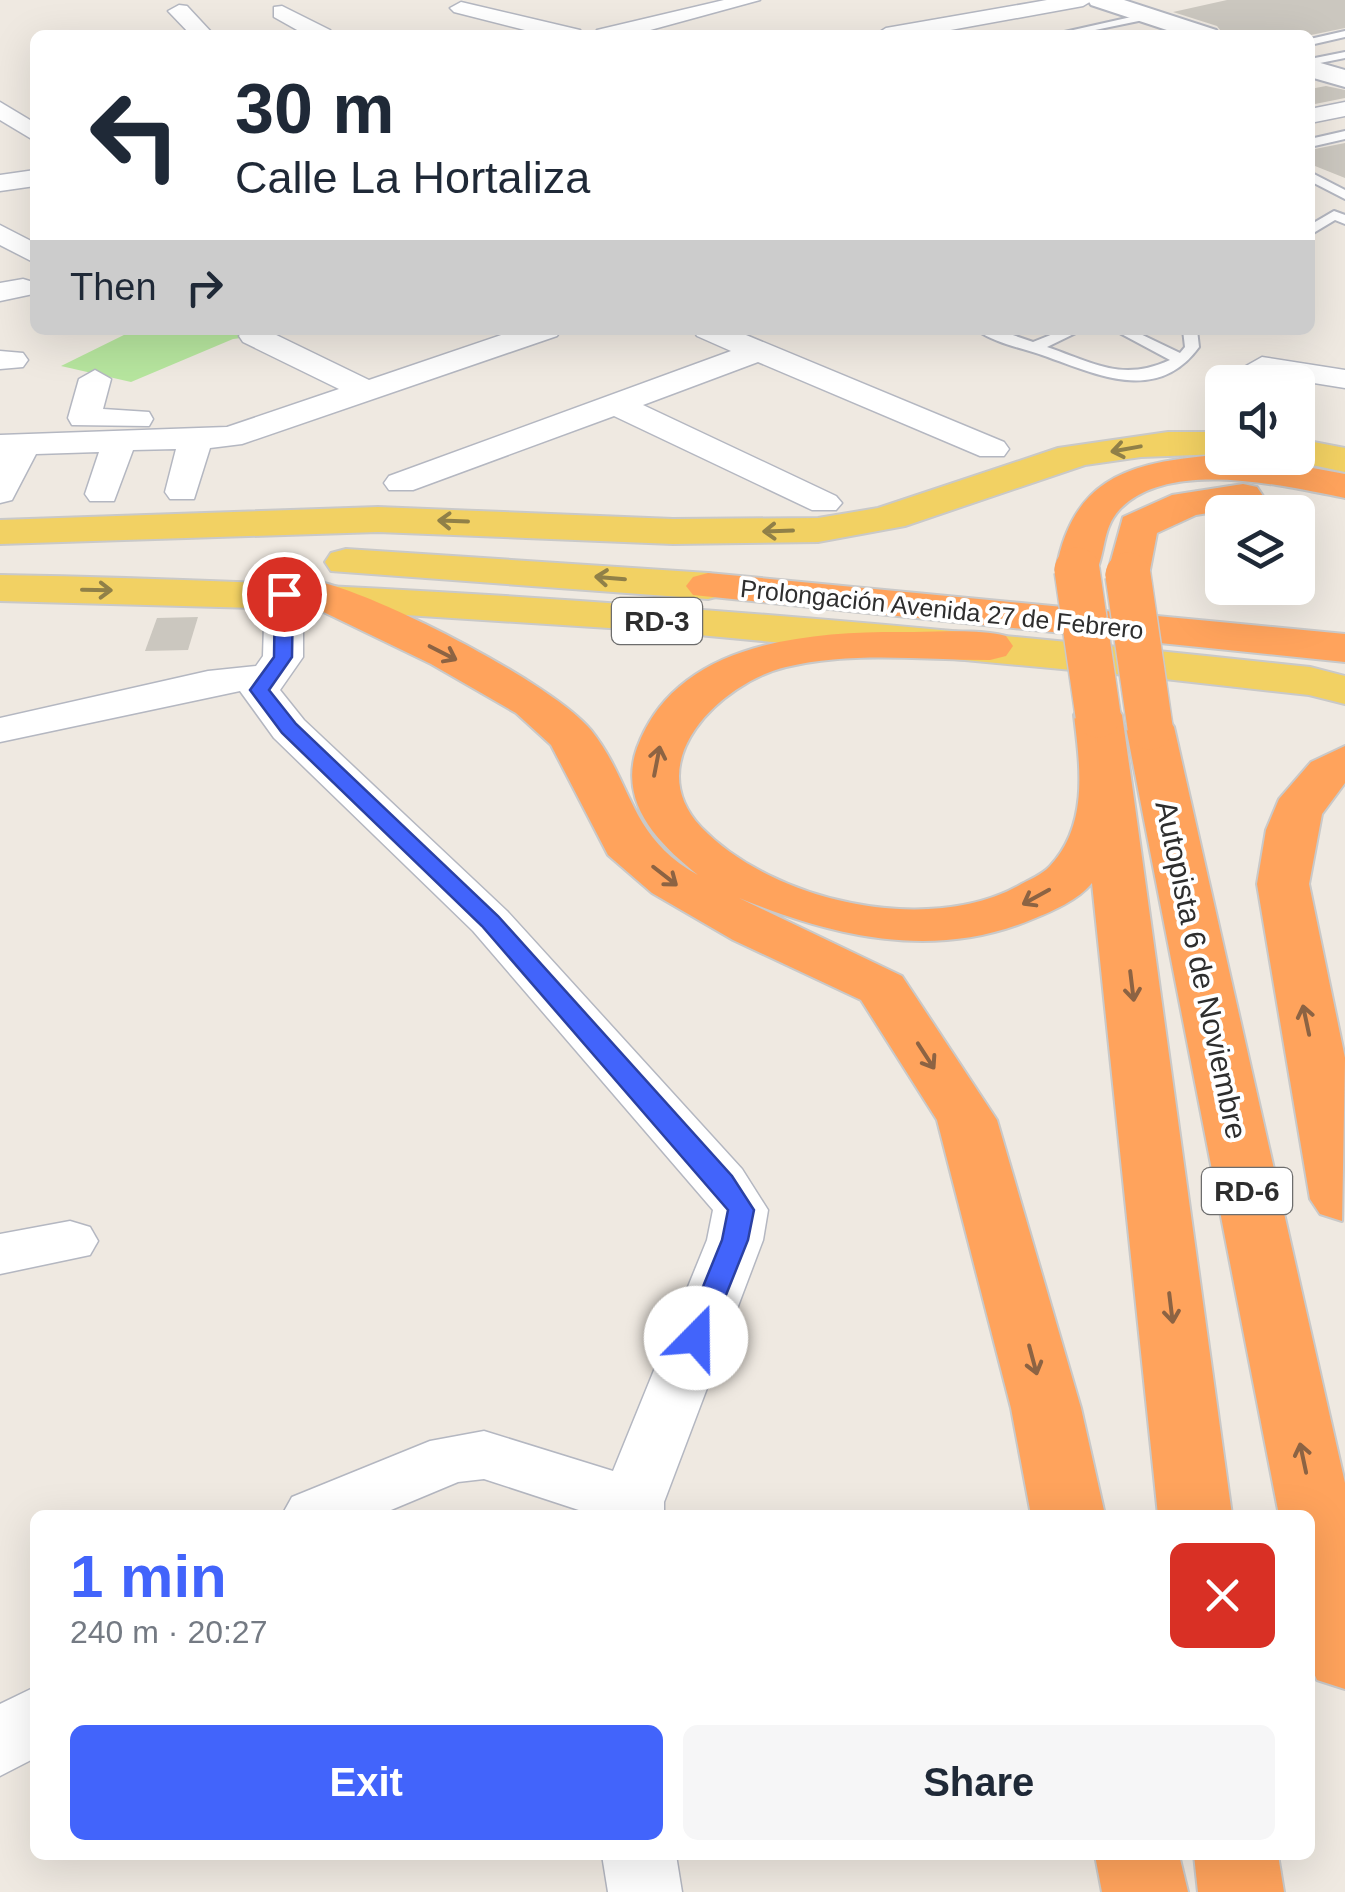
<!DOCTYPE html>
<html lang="en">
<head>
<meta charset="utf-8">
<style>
  :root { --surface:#fff; --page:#f6f6f7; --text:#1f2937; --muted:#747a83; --accent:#4264fb }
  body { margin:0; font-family:Helvetica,sans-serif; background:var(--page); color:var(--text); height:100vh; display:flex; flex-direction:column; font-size:38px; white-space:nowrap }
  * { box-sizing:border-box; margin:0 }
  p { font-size:32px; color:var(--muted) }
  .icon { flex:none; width:55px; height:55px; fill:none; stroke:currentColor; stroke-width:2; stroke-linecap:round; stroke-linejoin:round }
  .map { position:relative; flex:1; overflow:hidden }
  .details { position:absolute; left:30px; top:1510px; width:1285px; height:350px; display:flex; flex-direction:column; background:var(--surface); border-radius:15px; box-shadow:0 10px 40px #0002 }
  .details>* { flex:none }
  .top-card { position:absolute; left:30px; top:30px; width:1285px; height:305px; border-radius:15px; box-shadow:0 10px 40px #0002; background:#fff; color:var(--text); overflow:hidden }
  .controls { position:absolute; left:1205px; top:365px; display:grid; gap:20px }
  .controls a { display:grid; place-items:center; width:110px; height:110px; border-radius:15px; background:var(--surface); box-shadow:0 10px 40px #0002; font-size:50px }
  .pin { position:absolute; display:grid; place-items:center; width:85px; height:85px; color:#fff; margin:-42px; border:5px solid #fff; border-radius:50%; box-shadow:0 2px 10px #0007 }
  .me { position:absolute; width:110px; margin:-55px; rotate:22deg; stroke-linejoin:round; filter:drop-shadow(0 0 8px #0008) }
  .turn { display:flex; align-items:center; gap:35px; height:210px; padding:0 40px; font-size:45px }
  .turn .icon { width:130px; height:130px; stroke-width:2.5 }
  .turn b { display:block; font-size:70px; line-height:85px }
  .then { display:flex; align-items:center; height:95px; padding:0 40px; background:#0003; gap:20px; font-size:38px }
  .round { display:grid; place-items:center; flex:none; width:105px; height:105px; border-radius:15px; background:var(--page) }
  .head { display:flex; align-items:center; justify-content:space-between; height:170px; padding:0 40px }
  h1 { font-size:60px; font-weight:700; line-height:75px; color:var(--accent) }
  .action { display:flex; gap:20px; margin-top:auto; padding:20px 40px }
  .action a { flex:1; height:115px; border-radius:15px; background:var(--accent); color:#fff; font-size:40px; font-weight:700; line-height:115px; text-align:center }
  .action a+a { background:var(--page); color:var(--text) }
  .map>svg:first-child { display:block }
</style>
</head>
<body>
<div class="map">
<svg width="1345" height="1892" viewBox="0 0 1345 1892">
  <rect width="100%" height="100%" fill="#efe9e1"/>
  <path fill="#b6e59e" d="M134,330h174l-75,9 -102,43 -70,-16z"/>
  <g fill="#cbc7bf">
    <path d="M1227,0h118v28l-34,7h-87l-7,-9 -44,-14z"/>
    <path d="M1326,86l19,4v8l-35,7v-16z"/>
    <path d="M1345,143v35l-35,-14v-14z"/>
    <path d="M198,617l-10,33 -43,1 12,-33z"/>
  </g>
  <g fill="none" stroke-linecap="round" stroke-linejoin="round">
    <g stroke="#b4b7c1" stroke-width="4">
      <g id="lane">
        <path d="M1149,13l4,5 -82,17h-20z"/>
        <path d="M1345,31v6l-35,8v-6z"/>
        <path d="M1345,52v6l-35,7v-6z"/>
        <path d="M1345,131v8l-35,8v-8z"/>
        <path d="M1310,172l35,18v9l-35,-18z"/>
        <path d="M1334,211l11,4v9l-10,-4 -25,15v-10z"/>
        <path d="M977,330h21l35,12 30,-12h19l-35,17c47,16 75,35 123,13l-56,-30h18l48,23 5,-6 -2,-17h14l2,17c-42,58 -103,27 -157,8 -20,-7 -48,-12 -65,-25z"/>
      </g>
    </g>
    <g stroke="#b4b7c1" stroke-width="3">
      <g id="street">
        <path d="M724,0h36l-128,35h-38l3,-5z"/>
        <path d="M1047,0h46l-10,6 -160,29h-48l11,-7z"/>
        <path d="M461,2l119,28 3,5h-38l-91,-23 -4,-4z"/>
        <path d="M179,5l8,1 27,29h-23l-23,-24z"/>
        <path d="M282,6l48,24 3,5h-27l-32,-18v-10z"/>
        <path d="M0,102l35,21v18l-35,-21z"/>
        <path d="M1345,102v14l-35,7v-14z"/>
        <path d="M35,170v16l-35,5v-16z"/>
        <path d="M0,225l35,18v20l-35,-18z"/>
        <path d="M23,279l10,3v12l-33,7v-18z"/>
        <path d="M243,330h23l103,50 147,-50h45l-4,6 -315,108 -32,4 -16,51h-24l-5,-7 11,-43 -43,1 -19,51h-24l-5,-7 14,-42 -63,2 -24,46 -12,3v-68l227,-8 112,-38 -96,-47 -4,-6z"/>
        <path d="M693,330h41l270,112 5,7 -5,7h-24l-222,-94 -115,43 193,91 6,7 -6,7h-24l-198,-94 -201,74h-24l-5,-7 5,-7 342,-125 -34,-15z"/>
        <path d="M0,351l23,2 5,7 -5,7 -23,2z"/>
        <path d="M1262,357l83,13v18l-94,-15 -5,-7z"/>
        <path d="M95,370l16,9 -8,30 46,3 4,7 -4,7 -77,-1 -4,-7 11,-39z"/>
        <path d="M284,583l13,3 6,8v63l-23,33 24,30 203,191 235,258 26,41 -5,30 -99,262v13h-70l-110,-36 -26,3 -79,33h-97l10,-18 138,-56 54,-10 129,40 94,-231 6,-30 -240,-279 -199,-193 -34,-47 -240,51v-24l208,-47 48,-5 7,-10 2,-62 6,-8z"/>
        <path d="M70,1221l20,6 8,14 -8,14 -90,19v-40z"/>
        <path d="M35,1687v71l-35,18v-72z"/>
        <path d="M602,1855h74l6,37h-74z"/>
      </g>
    </g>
    <g stroke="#b4b7c1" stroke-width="4">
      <g id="secondary">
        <path d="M1088,0h36l92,30 4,5h-38l-91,-30z"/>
        <path d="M1310,60l35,10v17l-35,-10z"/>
      </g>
    </g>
    <g stroke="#c9c9c9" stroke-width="4">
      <g id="primary">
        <path d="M1168,432h54v22l-81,3 -56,8 -180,61 -87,16 -145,2 -295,-12 -378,12v-24l378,-13 295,12 145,-1 60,-10 180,-60z"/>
        <path d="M1298,439l47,9v24l-61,-13 14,-1z"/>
        <path d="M346,549l362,24 15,4 7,9 -7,9 -15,4 -377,-28 -6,-9 6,-9z"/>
        <path d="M0,575c439,8 874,45 1310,92l35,9v28l-36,-9 -162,-18 -491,-46 -328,-21 -328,-9z"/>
      </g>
    </g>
    <g stroke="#c9c9c9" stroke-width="4">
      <g id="highway">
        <path d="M1205,456l75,6 65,12v24c-61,-12 -175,-40 -225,11 -20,21 -13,48 -28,70l-15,4 -15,-4 -6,-9c16,-87 66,-106 149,-114z"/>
        <path d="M1243,484l14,3 6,9 -6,9 -61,10 -39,18 -8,42 -6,9 -15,4 -15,-4 -6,-9 16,-58 49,-22z"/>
        <path d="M708,573l637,61v28l-652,-67 -7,-9 7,-9z"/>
        <path d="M324,583c60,15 228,100 267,147 42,53 38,107 107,145 -40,-32 -80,-72 -61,-127 40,-110 178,-117 277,-116 31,0 63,-3 92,4l7,10 -7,10 -16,4c-67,0 -138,-9 -204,7 -65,16 -147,94 -85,160 71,74 225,109 317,59 10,-6 24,-11 32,-20 39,-42 30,-100 24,-151l7,-10 17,-4 17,4 7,10 11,77 99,723h-74l-66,-632c-14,17 -39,28 -59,36 -99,42 -199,18 -294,-21l163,78 95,144 84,288 24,107h-74l-20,-107 -74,-288 -76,-120 -128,-60 -81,-47 -44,-38 -57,-110 -35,-32 -85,-49 -122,-59 -7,-9 7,-9z"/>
        <path d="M1150,713l17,4 7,10 171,756v206l-28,-9 -7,-16v-149h-31l-153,-788 7,-10z"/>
        <path d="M1345,746v37l-23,31 -13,70 36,174 -3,163 -22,-7 -10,-15 -53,-315 9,-54 13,-31 32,-37z"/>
        <path d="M1095,1855h84l9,37h-86z"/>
        <path d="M1194,1855h84l6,37h-86z"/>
      </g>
    </g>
    <use href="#lane" fill="#fff" fill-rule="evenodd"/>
    <use href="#street" fill="#fff" fill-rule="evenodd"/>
    <use href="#secondary" fill="#fff" fill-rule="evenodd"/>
    <use href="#primary" fill="#f2d163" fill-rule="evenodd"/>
    <use href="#highway" fill="#ffa35c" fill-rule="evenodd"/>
    <g stroke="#c9c9c9" stroke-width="48" stroke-linecap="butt">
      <g id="highway-bridge">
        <path d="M1077,570l21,145"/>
        <path d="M1128,575l22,152"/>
      </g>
    </g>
    <use href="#highway-bridge" stroke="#ffa35c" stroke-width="45"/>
  </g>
  <defs><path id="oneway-shaft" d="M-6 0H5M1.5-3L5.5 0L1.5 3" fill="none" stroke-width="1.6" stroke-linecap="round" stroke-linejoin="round" transform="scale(2.5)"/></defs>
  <g stroke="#908048">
    <use href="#oneway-shaft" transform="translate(1126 449) rotate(170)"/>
    <use href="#oneway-shaft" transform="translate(453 521) rotate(-178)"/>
    <use href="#oneway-shaft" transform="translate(778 531) rotate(178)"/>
    <use href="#oneway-shaft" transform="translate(610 578) rotate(-175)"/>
    <use href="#oneway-shaft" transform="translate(97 590) rotate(1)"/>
  </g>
  <g stroke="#8c6343">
    <use href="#oneway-shaft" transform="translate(443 653) rotate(27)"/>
    <use href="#oneway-shaft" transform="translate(657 761) rotate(-79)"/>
    <use href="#oneway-shaft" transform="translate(665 876) rotate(38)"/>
    <use href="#oneway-shaft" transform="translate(1036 897) rotate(151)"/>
    <use href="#oneway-shaft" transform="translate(1132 986) rotate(83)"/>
    <use href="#oneway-shaft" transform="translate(1306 1020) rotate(-102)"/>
    <use href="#oneway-shaft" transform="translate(926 1056) rotate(57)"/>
    <use href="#oneway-shaft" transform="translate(1171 1308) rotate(83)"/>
    <use href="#oneway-shaft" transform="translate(1033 1360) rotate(75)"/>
    <use href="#oneway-shaft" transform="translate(1303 1458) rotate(-102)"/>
  </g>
  <path fill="#4264fb" stroke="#2b41a3" stroke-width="2.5" d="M284,589l9,5 -1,63 -23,33 27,34 202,192 234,260 22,34 -6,30 -42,105 -10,3 -14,-10 40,-98 6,-30 -246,-284 -200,-193 -29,-39 -3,-4 24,-33 1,-63z"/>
  <g text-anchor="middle" stroke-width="8" stroke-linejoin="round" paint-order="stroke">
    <g font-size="25" fill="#2e2e2e" stroke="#fff">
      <text transform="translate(942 609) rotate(6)" y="9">Prolongación Avenida 27 de Febrero</text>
    </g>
    <g fill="#fff" stroke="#6d6d6d" stroke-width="2.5">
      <rect x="612" y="598" width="90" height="46" rx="8"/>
      <rect x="1202" y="1168" width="90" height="46" rx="8"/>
    </g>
    <g font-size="28" font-weight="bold" fill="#2e2e2e">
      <text x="657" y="631">RD-3</text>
      <text x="1247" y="1201">RD-6</text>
    </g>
    <g font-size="30" fill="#2e2e2e" stroke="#fff">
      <text transform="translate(1201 970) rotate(78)" y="10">Autopista 6 de Noviembre</text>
    </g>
  </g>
</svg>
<div class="controls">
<a><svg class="icon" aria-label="sound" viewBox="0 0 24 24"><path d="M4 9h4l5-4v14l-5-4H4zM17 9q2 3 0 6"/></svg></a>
<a><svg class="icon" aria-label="layers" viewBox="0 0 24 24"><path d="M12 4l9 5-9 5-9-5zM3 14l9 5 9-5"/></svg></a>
</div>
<div class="pin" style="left:284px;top:594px;background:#d93025"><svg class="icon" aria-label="arrive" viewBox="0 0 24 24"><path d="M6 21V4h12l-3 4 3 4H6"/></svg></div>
<svg class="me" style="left:696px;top:1338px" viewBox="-20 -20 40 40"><circle r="19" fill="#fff"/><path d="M0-13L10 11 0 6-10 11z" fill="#4264fb"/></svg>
<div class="top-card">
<div class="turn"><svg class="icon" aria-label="left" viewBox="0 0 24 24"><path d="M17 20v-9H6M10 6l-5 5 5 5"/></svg><div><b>30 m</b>Calle La Hortaliza</div></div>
<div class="then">Then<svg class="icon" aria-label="right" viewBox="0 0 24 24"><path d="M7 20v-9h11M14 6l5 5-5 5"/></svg></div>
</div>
<section class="details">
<div class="head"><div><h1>1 min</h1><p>240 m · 20:27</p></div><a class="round" style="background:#d93025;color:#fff"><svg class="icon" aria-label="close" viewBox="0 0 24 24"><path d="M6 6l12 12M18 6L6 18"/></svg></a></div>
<div class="action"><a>Exit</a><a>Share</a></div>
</section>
</div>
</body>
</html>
